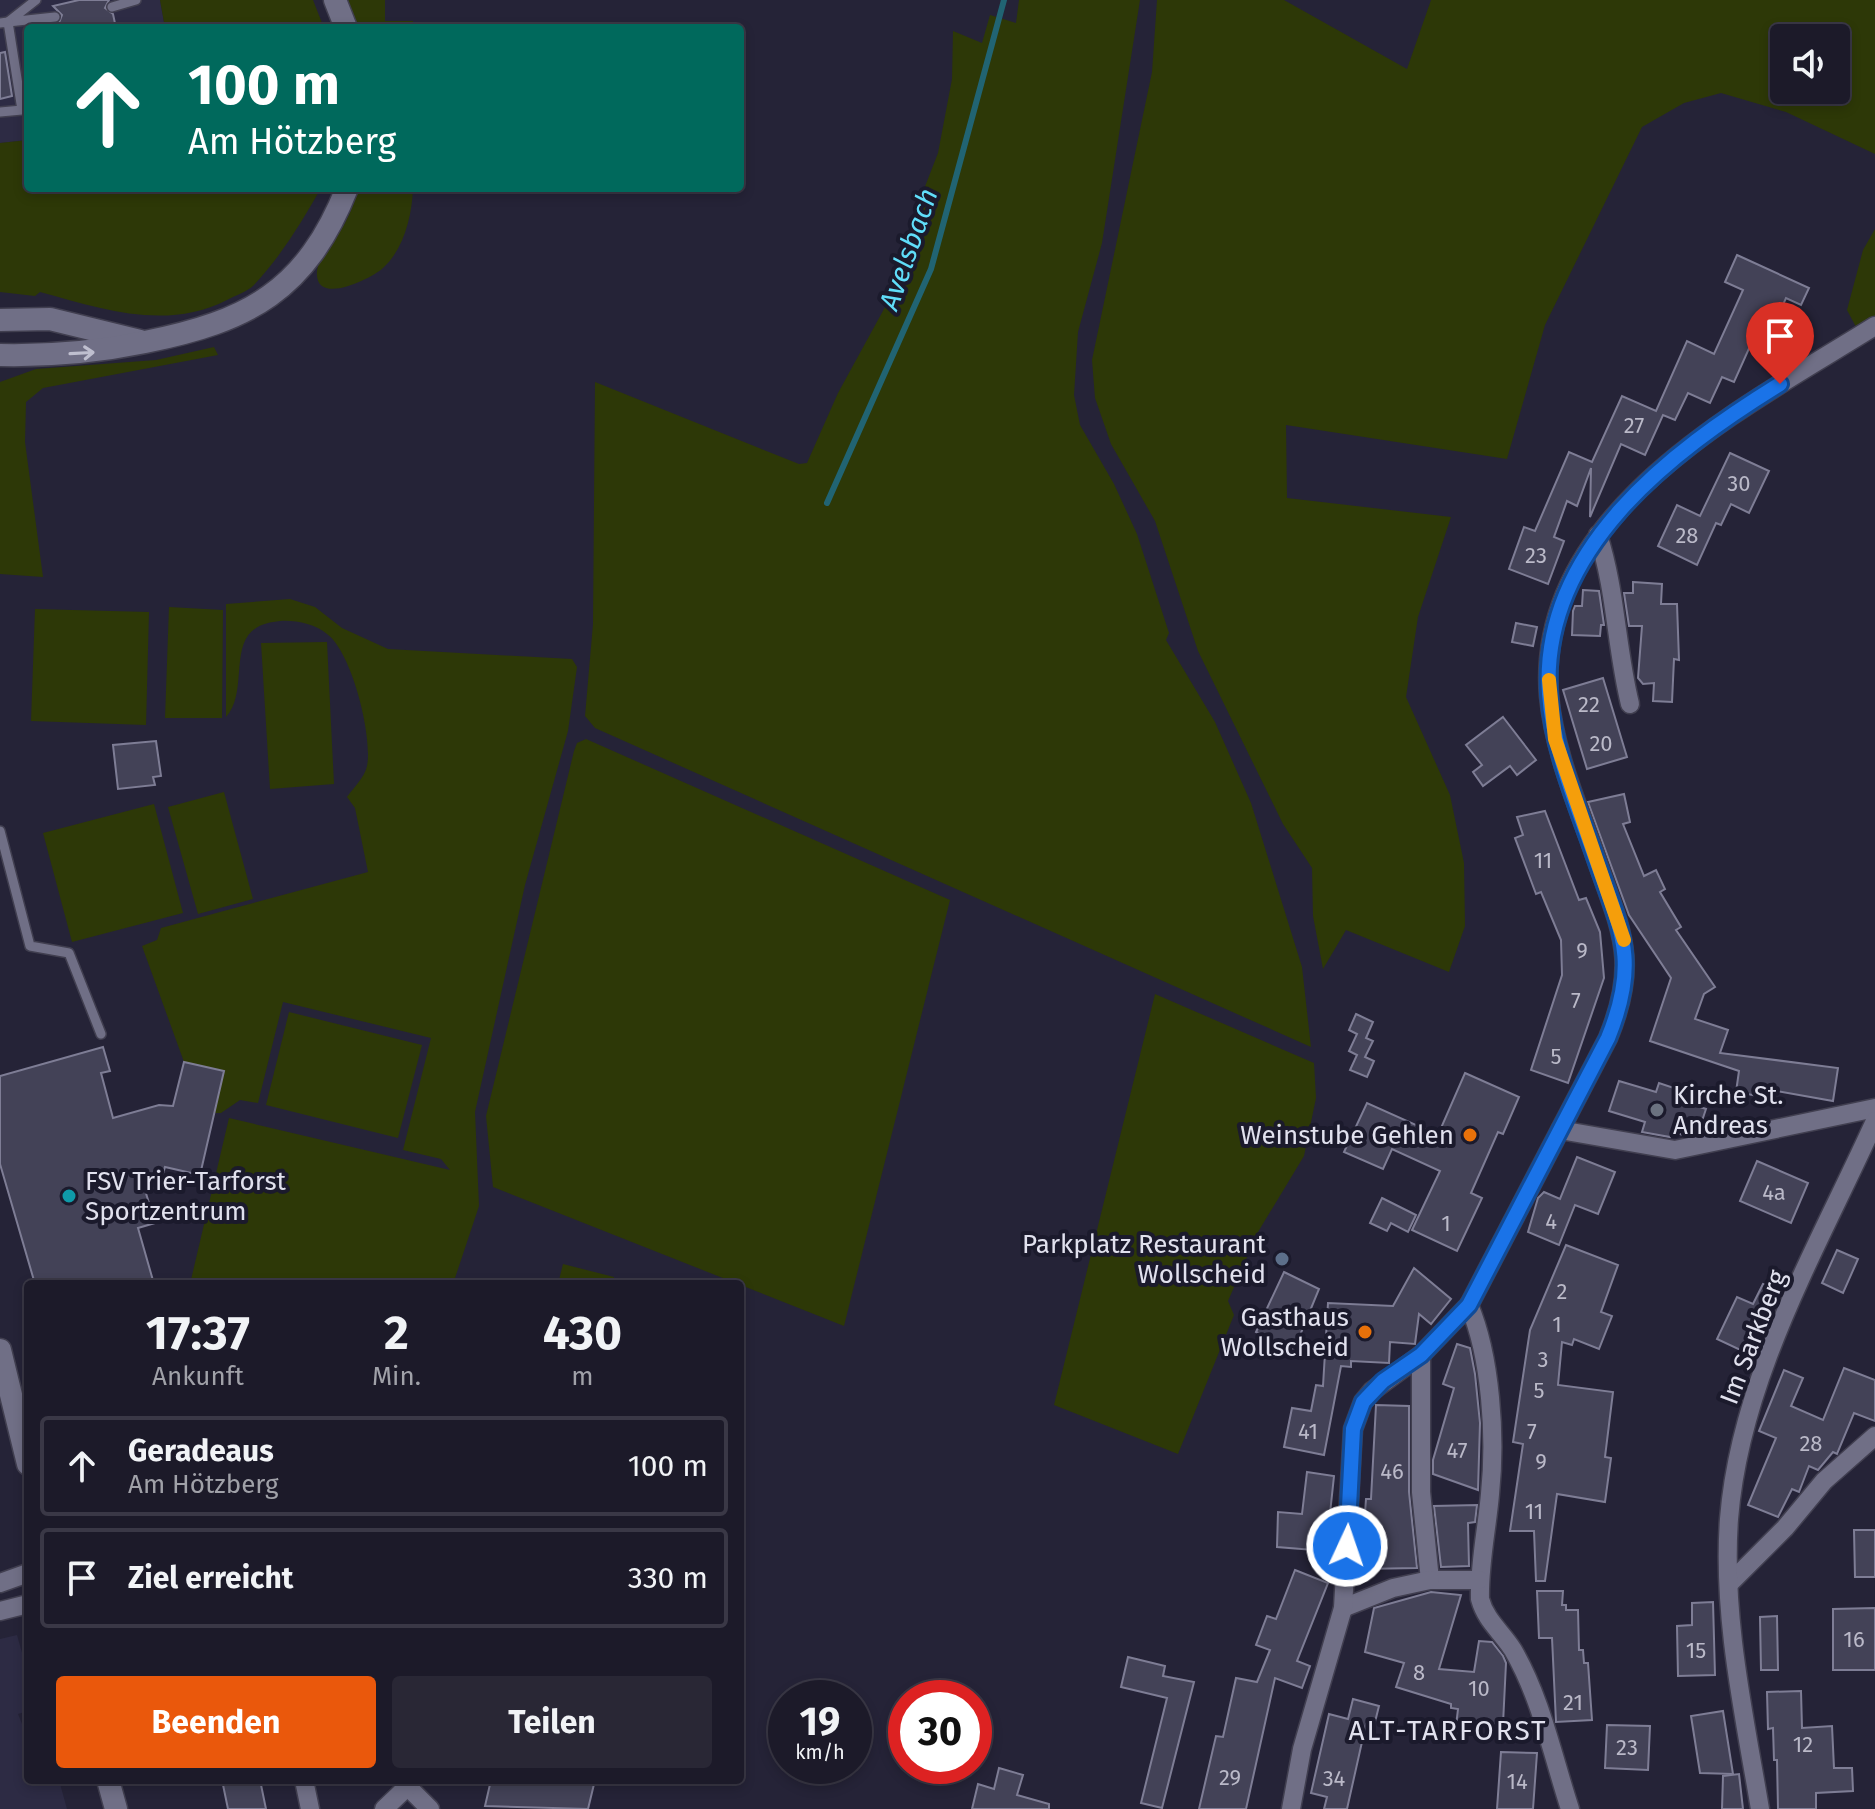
<!DOCTYPE html>
<html lang="de">
<head>
<meta charset="utf-8">
<style>
  :root { --surface:#1c1a29; --page:#292735; --text:#f1f3f6; --muted:#a0a1a8; --line:#3a3846; --accent:#ea580c }
  body { margin:0; font-family:"Fira Sans",sans-serif; background:var(--page); color:var(--text); height:100vh; display:flex; flex-direction:column; font-size:30px; white-space:nowrap }
  * { box-sizing:border-box; margin:0 }
  p { font-size:26px; color:var(--muted) }
  .icon { flex:none; width:44px; height:44px; fill:none; stroke:currentColor; stroke-width:2; stroke-linecap:round; stroke-linejoin:round }
  .map { position:relative; flex:1; overflow:hidden }
  .drawer { position:absolute; left:24px; top:1280px; width:720px; height:504px; display:flex; flex-direction:column; background:var(--surface); border-radius:8px; box-shadow:0 4px 12px #0003,0 0 0 2px var(--line) }
  .drawer>* { flex:none }
  .guide { position:absolute; left:24px; top:24px; width:720px; height:168px; border-radius:8px; box-shadow:0 4px 12px #0003,0 0 0 2px var(--line); background:#00695c; color:#fff; overflow:hidden }
  .buttons { position:absolute; left:1770px; top:24px; display:grid; gap:16px }
  .buttons a { display:grid; place-items:center; width:80px; height:80px; border-radius:8px; background:var(--surface); box-shadow:0 4px 12px #0003,0 0 0 2px var(--line); font-size:40px }
  .speed { position:absolute; left:768px; top:1680px; display:flex; gap:16px; font-size:40px; font-weight:700; text-align:center }
  .speed>* { display:grid; place-content:center; width:104px; height:104px; border-radius:50%; background:var(--surface); box-shadow:0 4px 12px #0003,0 0 0 2px var(--line); line-height:1 }
  .speed small { font-size:20px; font-weight:400 }
  .speed .limit { border:12px solid #d22; background:#fff; color:#111 }
  .pin { position:absolute; display:grid; place-items:center; width:68px; height:68px; color:#fff; margin:-82px -34px; border-radius:50% 50% 50% 0; rotate:-45deg; box-shadow:0 0 8px #0007 }
  .pin .icon { rotate:45deg }
  .me { position:absolute; width:88px; margin:-44px; rotate:3deg; stroke-linejoin:round; filter:drop-shadow(0 0 6px #0008) }
  .turn { display:flex; align-items:center; gap:28px; height:168px; padding:0 32px; font-size:36px }
  .turn .icon { width:104px; height:104px; stroke-width:2.5 }
  .turn b { display:block; font-size:56px; line-height:68px }
  .eta { display:flex; justify-content:space-evenly; align-items:center; height:136px; text-align:center }
  .eta b { font-size:48px; font-weight:700; line-height:56px }
  .button { display:flex; gap:16px; margin-top:auto; padding:16px 32px }
  .button a { flex:1; height:92px; border-radius:8px; background:var(--accent); color:#fff; font-size:32px; font-weight:700; line-height:92px; text-align:center }
  .button a+a { background:var(--page); color:var(--text) }
  ul { padding:0; list-style:none }
  li { display:flex; align-items:center; gap:24px; height:100px; margin:0 16px 12px; padding:0 16px; border:4px solid var(--line); border-radius:8px }
  li div { flex:1 }
  li b { display:block; font-size:30px }
  li em { font-style:normal }
  .map>svg:first-child { display:block }
</style>
</head>
<body>
<div class="map">
<svg width="1875" height="1809" viewBox="0 0 1875 1809">
  <rect width="100%" height="100%" fill="#252337"/>
  <g fill="#2d2b44">
    <path d="M0,0h160l5,28h-137v112l-28,3z"/>
    <path d="M17,1635l11,39v37l-10,3 10,25v41h31l8,29h-67v-170z"/>
  </g>
  <g fill="#2d3807" fill-rule="evenodd">
    <path d="M160,0h153l11,28h-159z"/>
    <path d="M348,0h37v21h28v7h-56z"/>
    <path d="M1019,0h121l-38,243 -24,89 -4,63 6,30 34,59 23,50 32,99 -3,7 49,82 36,81 51,164 9,80 -716,-319 -10,-12 8,-92 2,-242 204,82 8,-1 31,-70 52,-95 22,-78 26,-67 14,-74 1,-48 29,12 8,-28 26,8z"/>
    <path d="M1157,0h127l123,69 24,-69h444v154l-89,-42 -65,-19 -37,10 -42,24 -97,198 -38,134 -221,-34 1,73 164,19 -33,100 -12,80 44,98 14,68 1,63 -16,46 -103,-42 -23,39 -10,-53 -1,-48 -29,-44 -85,-173 -43,-130 -44,-77 -16,-46 -3,-38 60,-288zM1784,38h52v52h-52z"/>
    <path d="M28,140v48h293c-19,34 -40,68 -67,97 -7,7 -18,10 -27,15 -61,31 -125,9 -187,-8l-5,4 -35,-4v-149z"/>
    <path d="M359,188h54c-1,28 -9,61 -30,80 -12,11 -69,39 -66,3 2,-16 21,-34 28,-48 6,-11 10,-23 14,-35z"/>
    <path d="M1875,229v87l-19,11 -9,-17 16,-60z"/>
    <path d="M214,347l4,8 -175,33 -17,14 -1,40 18,135 -43,-3v-192l36,-13 120,-9z"/>
    <path d="M290,599l25,8 27,21 46,21 184,10 5,8 -9,64 -43,154 -50,227 4,94 -26,78h-263l39,-166 221,52 -9,-11 -38,-9 28,-112 -148,-36 -25,101 -18,-3 -19,13h-6l9,-42 -40,-9 -42,-116 15,-6 4,-12 207,-56 -13,-64 -8,-11c6,-9 18,-20 20,-31 6,-29 -15,-114 -40,-132 -12,-10 -31,-14 -47,-13 -10,1 -20,3 -28,10 -21,19 -5,63 -26,86v-113z"/>
    <path d="M169,607l54,3 -1,108h-57z"/>
    <path d="M35,609l114,3 -3,113 -115,-4z"/>
    <path d="M327,642l7,142 -64,5 -9,-146z"/>
    <path d="M586,739l364,161 -106,426 -351,-139 -7,-71 88,-365 3,-8z"/>
    <path d="M224,792l29,107 -55,15 -30,-107z"/>
    <path d="M154,804l29,109 -111,29 -29,-109z"/>
    <path d="M1155,994l159,69 2,35 -12,58 -46,76 -30,69 6,14 -56,139 -124,-49z"/>
    <path d="M289,1012l133,33 -24,93 -132,-33z"/>
    <path d="M563,1264l51,13 -1,7h-55z"/>
  </g>
  <g fill="none" stroke-linecap="round" stroke-linejoin="round">
    <path stroke="#216473" stroke-width="6" d="M827,503l104,-234 73,-269"/>
  </g>
  <g fill="#434257" stroke="#7e7d95" stroke-width="2">
    <path d="M79,0h30l-4,8 8,6 3,14h-59l5,-13 -9,-9z"/>
    <path d="M5,52l7,44 -12,3v-46z"/>
    <path d="M1737,255l72,33 -8,17 -15,-7 -23,51 -12,-5 -17,38 -12,-5 -12,26 -22,-10 -13,27 -12,-5 -18,40 -24,-11 -31,73 1,-49 -14,38 -10,-5 -13,36 10,4 -16,43 -39,-15 15,-42 11,4 34,-79 23,10 30,-66 34,15 31,-70 27,13 29,-64 -18,-8z"/>
    <path d="M1730,453l39,18 -20,42 -18,-9 -10,21 -5,-2 -19,42 -39,-19 19,-41 23,11z"/>
    <path d="M1633,582l29,2 -1,20h16l2,56 -5,-1 -2,43 -19,-1 1,-18 -11,1 -5,-6 4,-52h-13l-5,-33h9z"/>
    <path d="M1583,590l16,1 5,34h-3l-1,11 -28,-1 1,-24 2,-5h7z"/>
    <path d="M1516,623l21,4 -4,19 -21,-4z"/>
    <path d="M1603,678l24,79 -40,12 -24,-79z"/>
    <path d="M1503,717l33,43 -19,15 -7,-9 -27,20 -10,-14 9,-7 -16,-20z"/>
    <path d="M156,741l5,35 -8,1 2,8 -37,4 -5,-44z"/>
    <path d="M1624,794l6,28 -7,2 21,52 12,-6 9,19 -5,3 21,35 -5,3 39,57 -11,7 -9,25 33,11 -8,23 118,15 -5,33 -57,-10 -1,8 -39,-7 3,-21 -89,-30 21,-63 -42,-63 -41,-113z"/>
    <path d="M1545,811l34,89 7,-2 14,34 4,46 -36,105 -37,-13 31,-95 -1,-35 -20,-48 -5,2 -21,-56 8,-3 -6,-18z"/>
    <path d="M1356,1014l17,8 -7,16 7,3 -8,16 9,4 -7,16 -17,-7 7,-15 -8,-4 8,-17 -8,-4z"/>
    <path d="M103,1047l7,24 -9,2 12,45 46,-13 14,1 11,-44 40,9 -24,104 -35,-8 -6,20 -14,3 10,33 -17,5 16,56h-119l-35,-120v-88z"/>
    <path d="M1465,1073l54,24 -16,37 -5,-2 -27,61 11,5 -25,53 -45,-21 28,-59 -48,-22 -9,20 -39,-17 23,-49 71,32z"/>
    <path d="M1619,1081l37,11 3,-9 27,9 -4,9 24,8 -8,24 -13,3 -13,-5 -2,6 -28,-5 3,-10 -36,-11z"/>
    <path d="M1577,1157l38,15 -17,42 -23,-9 -16,40 -31,-13 10,-34 6,-6 16,7z"/>
    <path d="M1757,1161l51,22 -17,40 -51,-22z"/>
    <path d="M1382,1198l34,17 -8,17 -17,-9 -4,8 -17,-8z"/>
    <path d="M1566,1245l52,20 -17,47 11,4 -13,33 -25,-10 -2,6 -10,-3 -4,43 55,7 -8,65 6,1 -6,44 -48,-8 -12,87h-9l-2,-50h-24l13,-87 -10,-2 17,-112z"/>
    <path d="M1837,1250l21,9 -15,34 -21,-10z"/>
    <path d="M1414,1268l37,31 -20,25 -12,-10 -4,30 -25,-2 -1,21 -38,-2v6l-10,-1 -17,89 -40,-8 8,-39 19,3 5,-26 7,1 5,-83 65,3z"/>
    <path d="M1284,1272l35,17 -25,61 -38,-18z"/>
    <path d="M1763,1284l18,4 -30,67 -34,-16 20,-42 16,7z"/>
    <path d="M1457,1344l13,4 5,26 5,49 -2,67 -45,-16v-14l21,-72 -11,-4z"/>
    <path d="M1844,1368l31,12v41l-21,-8 -17,41 -4,-2 -15,18 -9,-4 -10,26 -7,-3 -14,28 -30,-12 28,-67 -17,-7 25,-61 19,8 -12,28 32,14z"/>
    <path d="M1376,1405l33,1v86l8,76 -56,1 5,-70h5z"/>
    <path d="M1307,1472l27,4 -8,75 -49,-4 1,-35 24,2z"/>
    <path d="M1477,1505l-2,17 -7,1 1,43 -28,1 -7,-61z"/>
    <path d="M1854,1530h21v47h-20z"/>
    <path d="M1295,1570l33,13 -31,78 13,5 -8,22 -27,-10 -29,131h-47l17,-73 7,1 13,-59 21,4 13,-32 -14,-5 11,-29 9,3z"/>
    <path d="M1537,1591h26l-1,14h4v5h12l1,40h4l1,13h4l4,57 -36,2 -4,-84h-13z"/>
    <path d="M1431,1592l30,3 -22,74 35,3 5,-31 13,1 11,14 3,7 -3,61 -47,2 2,-17 -7,-1v-4l-55,-17 8,-24 -39,-11 9,-44z"/>
    <path d="M1713,1602l2,73 -37,1 -1,-50 15,-1v-22z"/>
    <path d="M1875,1608v62h-42v-61z"/>
    <path d="M1777,1616l1,54h-17l-1,-53z"/>
    <path d="M1128,1657l37,9 -2,10 31,6 -32,126 -21,-5 26,-105 -46,-11z"/>
    <path d="M1801,1691l1,37 30,-2 2,42h18l1,23 -37,2v16h-38l-1,-49h-3l-1,-32 -5,1 -1,-37z"/>
    <path d="M1353,1699l26,7 -5,20 -8,-2 -19,85h-23l3,-12 -16,-4 18,-79 19,5z"/>
    <path d="M1723,1711l10,63 -33,-1 -9,-57z"/>
    <path d="M1607,1725l43,1 -2,44 -43,-2z"/>
    <path d="M1501,1752l36,1 -4,56h-36z"/>
    <path d="M999,1768l24,7 -6,20 32,9v5h-77l6,-25 16,5z"/>
    <path d="M1739,1774l4,35h-21l1,-33z"/>
    <path d="M222,1780h38l6,29h-38z"/>
    <path d="M491,1780h104l-7,29 -103,-3z"/>
  </g>
  <g fill="none" stroke-linecap="round" stroke-linejoin="round">
    <g stroke="#413f50" stroke-width="12">
      <g id="service">
        <path d="M36,0l-28,22 47,-5"/>
        <path d="M112,7l24,-7"/>
        <path d="M0,23l8,-1 14,88 -22,2"/>
        <path d="M0,831l30,115 39,7 32,81"/>
      </g>
    </g>
    <g stroke="#413f50" stroke-width="21">
      <g id="minor">
        <path d="M1598,535c18,55 18,112 32,169"/>
        <path d="M1560,1130l115,20 200,-42"/>
        <path d="M1469,1305c22,52 27,132 21,189 -3,35 -11,70 -10,105 6,22 21,32 33,51 28,48 40,107 57,159"/>
        <path d="M1421,1355v137l9,88h49"/>
        <path d="M0,1583l28,-10"/>
        <path d="M1729,1584l56,-56 39,-47 51,-45"/>
        <path d="M1343,1608l50,-20 37,-8"/>
        <path d="M0,1611l28,-7"/>
        <path d="M304,1780l6,29"/>
        <path d="M401,1780l29,29"/>
        <path d="M384,1809l23,-22"/>
        <path d="M1291,1809l11,-60 41,-141 10,-179 10,-27 9,-11 49,-36 48,-50 139,-267c33,-80 11,-110 -14,-186 -18,-51 -40,-102 -45,-156 -15,-184 195,-288 326,-370"/>
        <path d="M1760,1809c-16,-95 -38,-193 -31,-290 11,-141 89,-272 146,-398"/>
      </g>
    </g>
    <g stroke="#413f50" stroke-width="25">
      <g id="secondary">
        <path d="M335,0l11,28"/>
        <path d="M0,320l50,-1 90,22"/>
        <path d="M0,355c50,1 97,-3 145,-13 104,-21 161,-51 202,-154"/>
        <path d="M0,1350l28,114"/>
        <path d="M108,1780l8,29"/>
      </g>
    </g>
    <use href="#service" stroke="#706f86" stroke-width="9"/>
    <use href="#minor" stroke="#706f86" stroke-width="18"/>
    <use href="#secondary" stroke="#706f86" stroke-width="22"/>
  </g>
  <defs><path id="oneway-shaft" d="M-6 0H5M1.5-3L5.5 0L1.5 3" fill="none" stroke-width="1.6" stroke-linecap="round" stroke-linejoin="round" transform="scale(2)"/></defs>
  <use stroke="#bfbfcf" href="#oneway-shaft" transform="translate(82 353) rotate(-3)"/>
  <g fill="none" stroke-linecap="round" stroke-linejoin="round">
    <g stroke="#114b97" stroke-width="20">
      <path id="route" d="M1347,1546l6,-117 10,-27 20,-21 38,-26 48,-50 139,-267c32,-78 13,-107 -13,-181 -18,-52 -42,-107 -46,-163 -9,-144 121,-242 231,-310"/>
    </g>
    <use href="#route" stroke="#1a73e8" stroke-width="14"/>
    <path stroke="#f59e0b" stroke-width="14" d="M1549,680l6,59 69,201"/>
  </g>
  <circle fill="#6b7280" stroke="#1b1a2c" stroke-width="3" cx="1657" cy="1110" r="8"/>
  <g fill="#e8710a" stroke="#1b1a2c" stroke-width="3">
    <circle cx="1470" cy="1135" r="8"/>
    <circle cx="1365" cy="1332" r="8"/>
  </g>
  <circle fill="#0f9aa8" stroke="#1b1a2c" stroke-width="3" cx="69" cy="1196" r="8"/>
  <circle fill="#5c6f8a" stroke="#1b1a2c" stroke-width="3" cx="1282" cy="1259" r="8"/>
  <g text-anchor="middle" stroke-width="8" stroke-linejoin="round" paint-order="stroke">
    <g font-size="22" fill="#bab9c8">
      <text x="1634" y="433">27</text>
      <text x="1739" y="491">30</text>
      <text x="1687" y="543">28</text>
      <text x="1536" y="563">23</text>
      <text x="1589" y="712">22</text>
      <text x="1601" y="751">20</text>
      <text x="1543" y="868">11</text>
      <text x="1582" y="958">9</text>
      <text x="1576" y="1008">7</text>
      <text x="1556" y="1064">5</text>
      <text x="1774" y="1200">4a</text>
      <text x="1551" y="1229">4</text>
      <text x="1446" y="1231">1</text>
      <text x="1562" y="1299">2</text>
      <text x="1557" y="1332">1</text>
      <text x="1543" y="1367">3</text>
      <text x="1539" y="1398">5</text>
      <text x="1308" y="1439">41</text>
      <text x="1532" y="1439">7</text>
      <text x="1811" y="1451">28</text>
      <text x="1457" y="1458">47</text>
      <text x="1541" y="1469">9</text>
      <text x="1392" y="1479">46</text>
      <text x="1534" y="1519">11</text>
      <text x="1854" y="1647">16</text>
      <text x="1696" y="1658">15</text>
      <text x="1419" y="1680">8</text>
      <text x="1479" y="1696">10</text>
      <text x="1573" y="1710">21</text>
      <text x="1803" y="1752">12</text>
      <text x="1627" y="1755">23</text>
      <text x="1230" y="1785">29</text>
      <text x="1334" y="1786">34</text>
      <text x="1517" y="1789">14</text>
    </g>
    <g font-size="26" fill="#e1e1ee" stroke="#1b1a2c" text-anchor="end">
      <text x="1673" y="1104" text-anchor="start">Kirche St.<tspan x="1673" dy="30">Andreas</tspan></text>
      <text x="1454" y="1144">Weinstube Gehlen</text>
      <text x="85" y="1190" text-anchor="start">FSV Trier-Tarforst<tspan x="85" dy="30">Sportzentrum</tspan></text>
      <text x="1266" y="1253">Parkplatz Restaurant<tspan x="1266" dy="30">Wollscheid</tspan></text>
      <text x="1349" y="1326">Gasthaus<tspan x="1349" dy="30">Wollscheid</tspan></text>
    </g>
    <g font-size="26" fill="#e1e1ee" stroke="#1b1a2c">
      <text transform="translate(1753 1337) rotate(-69)" y="9">Im Sarkberg</text>
    </g>
    <g font-size="28" font-style="italic" fill="#60defa" stroke="#1b1a2c">
      <text transform="translate(908 249) rotate(-71)" y="10">Avelsbach</text>
    </g>
    <g font-size="28" letter-spacing="2" fill="#e1e1ee" stroke="#1b1a2c">
      <text x="1448" y="1740">ALT-TARFORST</text>
    </g>
  </g>
</svg>
<div class="buttons">
<a><svg class="icon" aria-label="sound" viewBox="0 0 24 24"><path d="M4 9h4l5-4v14l-5-4H4zM17 9q2 3 0 6"/></svg></a>
</div>
<div class="speed"><div>19<small>km/h</small></div><div class="limit">30</div></div>
<div class="pin" style="left:1780px;top:384px;background:#d93025"><svg class="icon" aria-label="arrive" viewBox="0 0 24 24"><path d="M6 21V4h12l-3 4 3 4H6"/></svg></div>
<svg class="me" style="left:1347px;top:1546px" viewBox="-20 -20 40 40"><circle r="17" fill="#1a73e8" stroke="#fff" stroke-width="3"/><path d="M0-11L8 9 0 5-8 9z" fill="#fff"/></svg>
<div class="guide">
<div class="turn"><svg class="icon" aria-label="ahead" viewBox="0 0 24 24"><path d="M12 20V5M6 11l6-6 6 6"/></svg><div><b>100 m</b>Am Hötzberg</div></div>
</div>
<section class="drawer">
<div class="eta">
<div><b>17:37</b><p>Ankunft</p></div>
<div><b>2</b><p>Min.</p></div>
<div><b>430</b><p>m</p></div>
</div>
<ul>
<li><svg class="icon" aria-label="ahead" viewBox="0 0 24 24"><path d="M12 20V5M6 11l6-6 6 6"/></svg><div><b>Geradeaus</b><p>Am Hötzberg</p></div><em>100 m</em></li>
<li><svg class="icon" aria-label="arrive" viewBox="0 0 24 24"><path d="M6 21V4h12l-3 4 3 4H6"/></svg><div><b>Ziel erreicht</b></div><em>330 m</em></li>
</ul>
<div class="button"><a>Beenden</a><a>Teilen</a></div>
</section>
</div>
</body>
</html>
